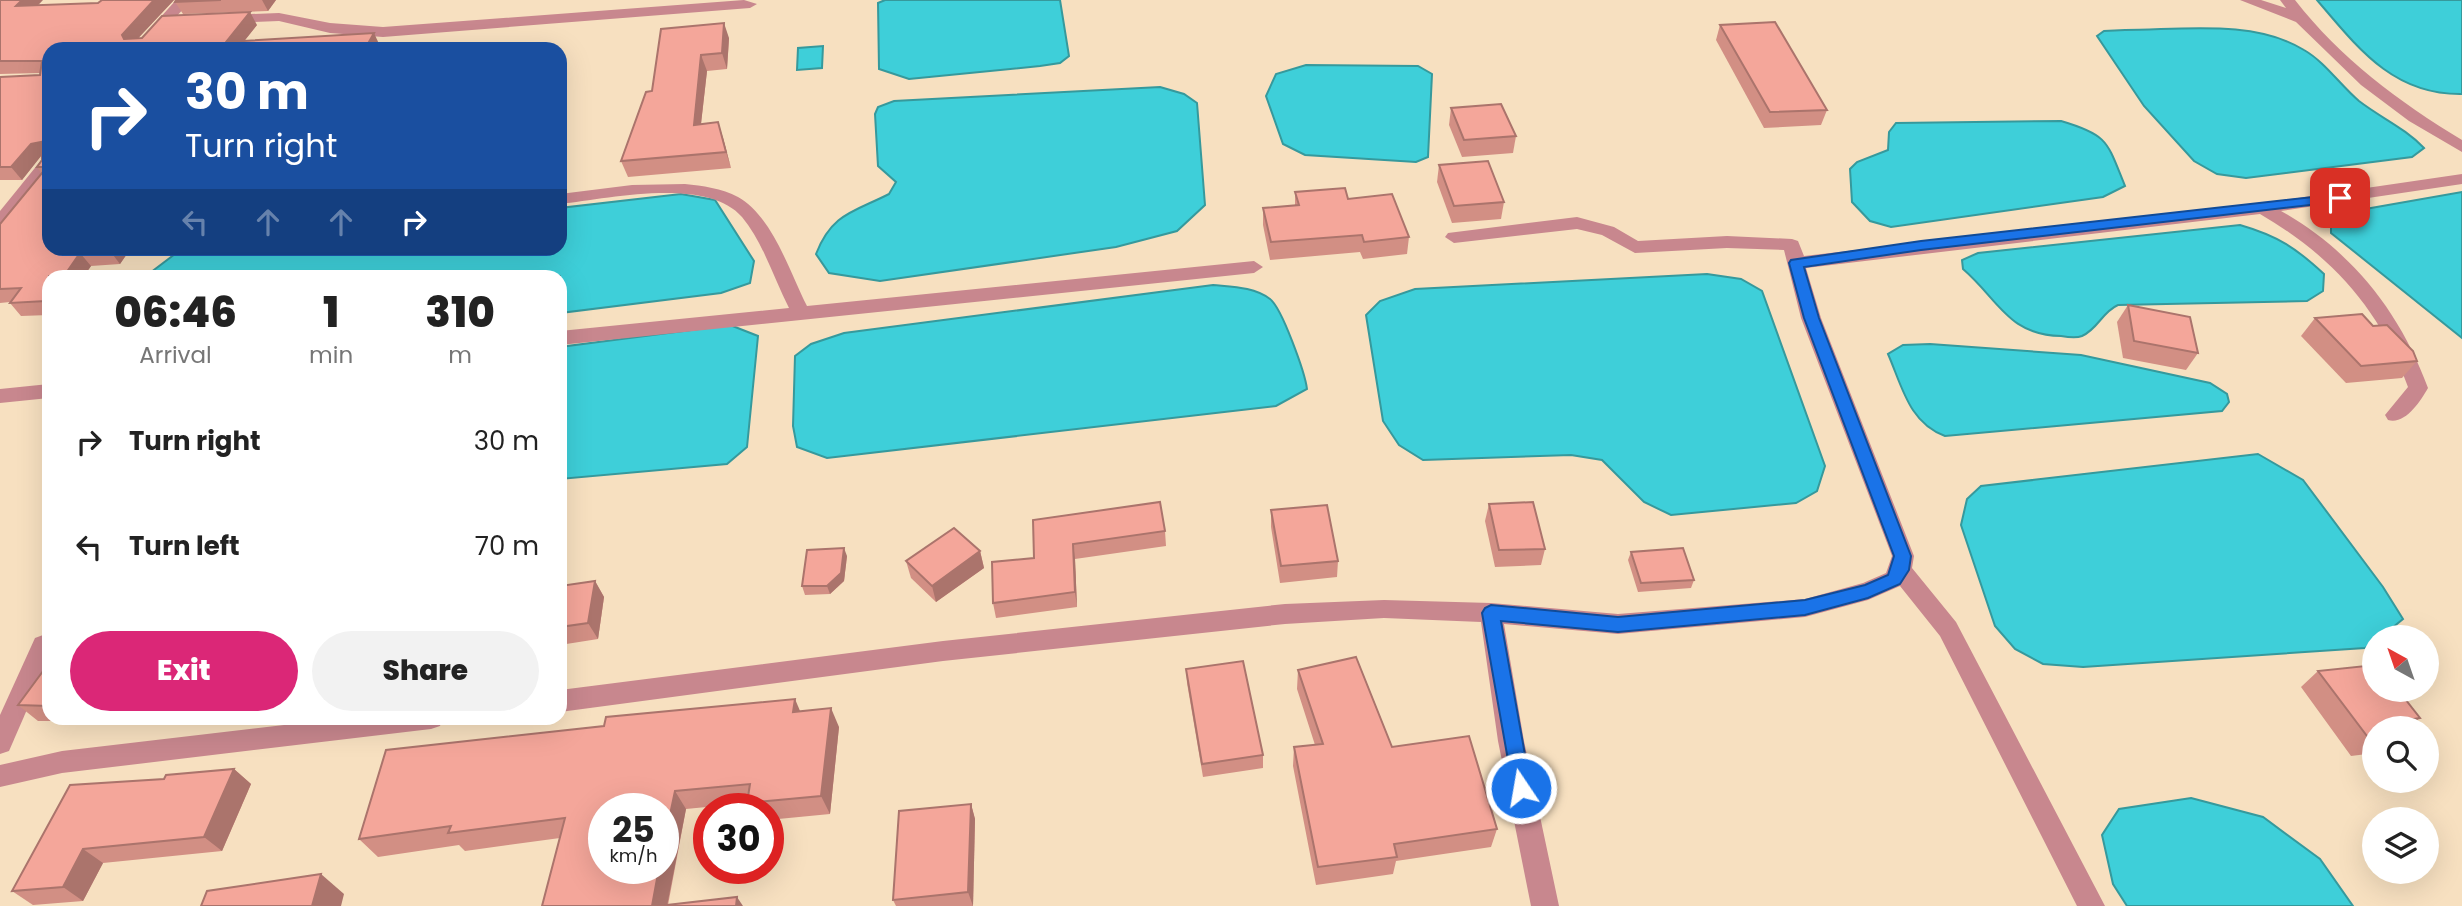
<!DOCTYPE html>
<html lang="en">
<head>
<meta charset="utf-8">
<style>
  :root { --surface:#fff; --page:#f2f2f2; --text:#222; --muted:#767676; --accent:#db2777 }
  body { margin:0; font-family:Poppins,sans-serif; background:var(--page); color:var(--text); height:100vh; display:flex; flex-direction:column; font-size:26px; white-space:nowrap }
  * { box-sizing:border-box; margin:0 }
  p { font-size:23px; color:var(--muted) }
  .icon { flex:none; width:38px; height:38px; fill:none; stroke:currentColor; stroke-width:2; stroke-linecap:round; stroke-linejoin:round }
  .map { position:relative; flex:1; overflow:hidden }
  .panel { position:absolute; left:42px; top:270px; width:525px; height:455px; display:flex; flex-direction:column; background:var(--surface); border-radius:21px; box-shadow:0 7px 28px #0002 }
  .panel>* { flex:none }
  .guide { position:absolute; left:42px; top:42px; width:525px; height:214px; border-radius:21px; box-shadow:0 7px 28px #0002; background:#1a4fa0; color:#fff; overflow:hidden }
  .needle { width:46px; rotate:320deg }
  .fabs { position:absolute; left:2362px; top:625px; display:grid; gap:14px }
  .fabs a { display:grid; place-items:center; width:77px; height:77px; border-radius:50%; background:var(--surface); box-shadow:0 7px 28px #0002; font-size:35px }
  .speed { position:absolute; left:588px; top:793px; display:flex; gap:14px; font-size:35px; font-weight:700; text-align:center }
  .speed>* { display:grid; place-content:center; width:91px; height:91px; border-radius:50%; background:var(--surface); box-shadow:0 7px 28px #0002; line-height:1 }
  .speed small { font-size:18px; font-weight:400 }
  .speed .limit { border:10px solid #d22; background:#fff; color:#111 }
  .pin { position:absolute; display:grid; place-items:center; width:60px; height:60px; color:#fff; margin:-30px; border-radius:14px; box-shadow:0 4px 10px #0006 }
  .me { position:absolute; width:77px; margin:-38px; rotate:348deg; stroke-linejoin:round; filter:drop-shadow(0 0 5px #0008) }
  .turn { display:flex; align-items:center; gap:24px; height:147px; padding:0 28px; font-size:32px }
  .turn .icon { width:91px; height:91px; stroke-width:2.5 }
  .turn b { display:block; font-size:49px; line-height:60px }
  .lanes { display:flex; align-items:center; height:66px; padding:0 28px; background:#0003; justify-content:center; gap:35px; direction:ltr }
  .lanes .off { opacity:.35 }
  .eta { display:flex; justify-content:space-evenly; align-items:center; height:119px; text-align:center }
  .eta b { font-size:42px; font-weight:800; line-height:49px }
  .action { display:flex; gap:14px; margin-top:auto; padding:14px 28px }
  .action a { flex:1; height:80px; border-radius:42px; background:var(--accent); color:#fff; font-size:28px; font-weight:800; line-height:80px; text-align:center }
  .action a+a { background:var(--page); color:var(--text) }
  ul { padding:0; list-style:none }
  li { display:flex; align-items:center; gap:21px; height:105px; padding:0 28px }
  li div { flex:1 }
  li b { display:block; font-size:26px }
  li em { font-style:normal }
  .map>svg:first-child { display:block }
</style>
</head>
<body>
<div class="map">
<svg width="2462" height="906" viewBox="0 0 2462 906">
  <rect width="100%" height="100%" fill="#f7e0c0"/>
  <g fill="#3ecfd9" stroke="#36999c" stroke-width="2">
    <path d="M885,0h175l9,56 -9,7 -20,3 -131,13 -30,-10 -1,-66z"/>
    <path d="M2317,0h145v94c-69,1 -104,-46 -145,-94z"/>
    <path d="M2125,30c56,0 129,-11 179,20 21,12 37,36 55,51 22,17 46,27 65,47l-12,9 -166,21 -29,-4 -23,-13 -50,-55 -47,-70 7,-5z"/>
    <path d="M823,46l-1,22 -25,2 1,-22z"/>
    <path d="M1306,65l112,1 14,8 -4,83 -12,5 -111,-7 -22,-11 -17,-48 10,-22z"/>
    <path d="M1160,87l24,7 13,9 8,102 -28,26 -61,16 -236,34 -51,-8 -13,-19c16,-41 38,-42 73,-60l7,-12 -18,-16 -3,-52 3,-7 16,-6z"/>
    <path d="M2061,121c48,14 46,21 64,65l-22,11 -212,30 -21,-6 -18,-19 -2,-33 7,-7 31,-12 1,-18 7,-9z"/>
    <path d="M2462,192v146l-131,-105v-13l23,-9z"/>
    <path d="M681,194l34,6 39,61 -4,22 -29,10 -161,20v-37h-414l29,-22 22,-5 363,-1v-40z"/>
    <path d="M2240,225c38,11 56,23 84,49l-1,17 -16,10 -189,4c-16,7 -20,24 -36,31 -5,2 -15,1 -21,0 -53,-1 -62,-36 -98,-67l-1,-9 16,-7z"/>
    <path d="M1707,274l34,5 21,12 63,175 -8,25 -21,12 -125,12 -27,-13 -42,-42 -31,-5 -148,5 -24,-15 -16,-24 -17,-106 14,-14 35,-12z"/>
    <path d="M1213,285c20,2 41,2 57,14 12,9 35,74 37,90l-31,17 -449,52 -30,-11 -4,-21 2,-70 16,-12 33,-11z"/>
    <path d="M730,325l28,11 -11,111 -20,17 -167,15v-132z"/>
    <path d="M1930,344l151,11 129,28 17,11 2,8 -7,9 -277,25c-36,-13 -43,-50 -57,-82l15,-9z"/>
    <path d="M2258,454l45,26 80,107 20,32 -22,18h-6v5l-10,6 -282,19 -40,-3 -28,-15 -20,-23 -34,-101 6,-26 14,-13z"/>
    <path d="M2191,798l72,19 57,42 33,47h-226l-14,-22 -11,-49 17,-26z"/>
  </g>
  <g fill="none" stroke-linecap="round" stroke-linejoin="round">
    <g fill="#c8878e" fill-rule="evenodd">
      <path d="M176,0h15l-43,49h-16z"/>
      <path d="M744,0l13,4 -7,4 -367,29 -53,-4 -51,-12 -53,2 -7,-4 7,-4 53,-2 51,10 53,4z"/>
      <path d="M2240,0h21l25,8 -6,-8h15c45,58 104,102 167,140v12l-53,-31 -48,-36 -65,-63z"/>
      <path d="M49,157v16l-43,54 -6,2v-18l43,-53z"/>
      <path d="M2462,174v10l-181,27c71,40 119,101 147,177 -8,14 -23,37 -40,32l-3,-5 23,-28c-28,-78 -77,-132 -148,-173l-454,54 15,50 93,238 -2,12 44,54 149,284h-28l-137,-270 -40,-50 -32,14 -63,17 -187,17 -114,-10 20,117 35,165h-28l-33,-165 -17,-119 -97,-4 -99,6 -342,37 -383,51v-22l383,-49 342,-37 99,-4 107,3 127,11 187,-15 58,-16 23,-10 6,-17 -91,-238 -17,-68 -57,-2 -92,5 -33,-18 -25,-6 -123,14 -9,-6 3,-4 129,-16 37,10 24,14 89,-5 65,3 6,2 6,15 459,-53z"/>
      <path d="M685,184c17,2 37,4 53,13 35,20 51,74 69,109l447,-45 9,6 -9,6 -694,72v-14l229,-23c-15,-29 -26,-66 -47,-91 -36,-41 -134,-18 -182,-13v-10l72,-9z"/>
      <path d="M49,384v14l-49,5v-14z"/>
      <path d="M43,635l6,2v22l-40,92 -9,3v-39l35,-77z"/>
      <path d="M344,718h99l-3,8 -9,3 -369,44 -62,14v-22l62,-14z"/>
    </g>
  </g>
  <g fill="#d28f84">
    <path d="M0,0l38,6 60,-3 4,-3h72l-36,38 119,-13 -13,16 136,5 -2,3h-329l82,199 -11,16 -29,2 -7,10h-35v39l-28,1 -11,-13v-1l-10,1v-79l41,-51 -4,-6 5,-7 -1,-4 -19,24h-22v-103l40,-2v-2l-40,1z"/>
    <path d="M176,0h100l-8,11 -85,3 -8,-12z"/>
    <path d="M1720,25l107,85 -6,15 -57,3 -48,-88z"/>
    <path d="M661,29l68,9 -2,31 -20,2 -6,53 22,14 8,30 -103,9 -7,-16 31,-70z"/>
    <path d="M1451,108l65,28 -3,17 -51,4 -13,-32z"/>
    <path d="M1439,165l65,37 -3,17 -49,4 -15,-41z"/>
    <path d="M1295,192l53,7 61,38 -2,17 -44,5 -3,-7 -90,8 -7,-35v-17l32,-2z"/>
    <path d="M2128,305l70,48 -12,17 -63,-12 -6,-36z"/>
    <path d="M2315,318l58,8 44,35 -15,17 -56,5 -45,-47z"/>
    <path d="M1489,504l56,45 -4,16 -46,2 -10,-46z"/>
    <path d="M1271,510l67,51 -1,16 -57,6 -9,-56z"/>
    <path d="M1033,520l132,11 1,15 -91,13 2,48 -81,11 -3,-15 41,-45z"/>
    <path d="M980,551l4,17 -48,34 -25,-24 -5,-17z"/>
    <path d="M1631,552l63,28 -3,8 -53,4 -10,-32z"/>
    <path d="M847,556l-3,25 -14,13 -25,1 -3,-9z"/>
    <path d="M595,581l9,16 -6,42 -38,6v-59z"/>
    <path d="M49,663v55h45l-3,3h-53l-20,-16z"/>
    <path d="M1186,669l77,86v13l-60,9 -16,-94z"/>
    <path d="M1298,670l94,77 105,82 -6,18 -95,14 -3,13 -77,11 -23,-119 1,-19 21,-2 -18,-56z"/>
    <path d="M2318,671l102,47 -9,7 -36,3v25l-24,3 -50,-69z"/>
    <path d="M800,711l39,16 -9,87 -62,6v-12h-18l-3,-5 -61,6 -18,96 75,1h-201l18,-68 -95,13 -6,-6 -81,12 -19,-18z"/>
    <path d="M273,718h28l-25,3z"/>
    <path d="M234,769l17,15 -29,67 -119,12 -20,38 -50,4 -21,-14 152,-112z"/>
    <path d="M971,804l4,15 -2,87h-77l-3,-6z"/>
  </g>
  <g fill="#ab746c">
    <path d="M22,0h21l-18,19 -9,-13z"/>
    <path d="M154,0h20l-44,47 -8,-12z"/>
    <path d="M262,0h14l-8,11z"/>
    <path d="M250,12l7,13 -19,24 -12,-7z"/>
    <path d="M724,23l5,15 -2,31 -5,-16z"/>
    <path d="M374,33l6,13 -2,3h-13z"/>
    <path d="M701,55l6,16 -8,70 -5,-16z"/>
    <path d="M718,122l5,16 8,30 -5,-16z"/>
    <path d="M41,142v14l-19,24 -11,-13 20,-23z"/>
    <path d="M112,248h19l-11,16 -10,-13z"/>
    <path d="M80,253l11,13 -7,10h-20z"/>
    <path d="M1073,544l2,15 2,48 -2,-15z"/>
    <path d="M844,548l3,8 -3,25 -14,13 -3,-8z"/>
    <path d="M980,551l4,17 -48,34 -4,-16z"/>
    <path d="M595,581l9,16 -6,42 -10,-16z"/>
    <path d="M795,699l8,19 -10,-6z"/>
    <path d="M831,708l8,19 -9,87 -9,-18z"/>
    <path d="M234,769l17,15 -29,67 -18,-14z"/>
    <path d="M675,791l11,18 -19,97h-15l7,-38h4v-20z"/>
    <path d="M971,804l4,15 -2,87 -5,-14z"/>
    <path d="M83,849l20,14 -20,38 -20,-14z"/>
    <path d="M321,874l23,20 -3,12h-29z"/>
    <path d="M737,897l6,9h-7z"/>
  </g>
  <g fill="#f4a69a" stroke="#ab746c" stroke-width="2">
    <path d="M0,0h22l-6,6 82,-3 4,-3h52l-32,35 2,4 18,-1 20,-22 88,-4 -24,30 148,-9 -9,16h-316v199h63l-2,3 -30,2 -16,23h-15v21l-3,4 -36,2 11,-15 -21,1v-65l47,-57h-10l5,-7 -1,-18 -10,2 -20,23h-11v-90l40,-2 2,-14h-42z"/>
    <path d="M176,0h45l-46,2z"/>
    <path d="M1775,22l52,88 -57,2 -50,-87z"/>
    <path d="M724,23l-2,30 -21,2 -7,70 24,-3 8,30 -105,9 25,-69 6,-1 9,-62z"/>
    <path d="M1501,104l15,32 -52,4 -13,-32z"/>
    <path d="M1488,161l16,41 -50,4 -15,-41z"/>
    <path d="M1345,188l3,11 44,-5 17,43 -45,5 -2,-7 -91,7 -8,-34 36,-3 -4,-13z"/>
    <path d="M2128,305l62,12 8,36 -64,-12z"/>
    <path d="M2362,314l11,12 14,-1 26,26 4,10 -56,5 -46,-48z"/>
    <path d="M1160,502l5,29 -92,13 2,48 -82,11 -1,-41 42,-4 -1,-38z"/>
    <path d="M1533,502l12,47 -46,1 -10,-46z"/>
    <path d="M1327,505l11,56 -57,5 -10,-56z"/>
    <path d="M954,528l26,23 -48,35 -26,-25z"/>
    <path d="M844,548l-3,25 -14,13h-25l5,-36z"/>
    <path d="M1683,548l11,32 -53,3 -10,-31z"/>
    <path d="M595,581l-7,42 -28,4v-41z"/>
    <path d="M1356,657l36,90 77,-11 28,93 -103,15 3,13 -79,10 -24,-120 29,-3 -25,-74z"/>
    <path d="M1243,661l20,94 -61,9 -16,-95z"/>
    <path d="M49,663v43l-31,-1z"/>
    <path d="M2375,665v25h23l22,28 -13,2 6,8h-38v12h-5l-52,-69z"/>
    <path d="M795,699l-2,13 38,-4 -10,88 -74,7 3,-19 -75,7 -12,57v-40h-59v60h55l-7,38h-110l23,-88 -117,15 3,-7 -92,13 27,-89 218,-24 2,-9z"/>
    <path d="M234,769l-30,68 -121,12 -20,38 -51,4 58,-106 94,-6 2,-4z"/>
    <path d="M971,804l-3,88 -75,8 6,-89z"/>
    <path d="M321,874l-9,32h-111l6,-15z"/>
    <path d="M737,897l-1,9h-78z"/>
  </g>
  <path fill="#1a73e8" stroke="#114b97" stroke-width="2" d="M2340,194l7,4 -2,3 -424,49 -117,17 15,51 92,238 -2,14 -9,14 -32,14 -63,17 -187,17 -117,-11 30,167 -3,6 -7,3 -7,-3 -32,-181 3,-5 6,-3 127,12 187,-17 60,-15 23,-10 6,-19 -90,-238 -15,-55 2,-3 130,-19z"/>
</svg>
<div class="fabs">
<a><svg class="needle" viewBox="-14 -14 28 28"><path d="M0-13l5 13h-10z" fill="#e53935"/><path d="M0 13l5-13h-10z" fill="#767676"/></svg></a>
<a><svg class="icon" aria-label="search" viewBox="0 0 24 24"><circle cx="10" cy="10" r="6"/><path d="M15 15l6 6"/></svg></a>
<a><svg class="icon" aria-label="layers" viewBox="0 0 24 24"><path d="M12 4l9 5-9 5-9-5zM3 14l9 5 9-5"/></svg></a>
</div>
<div class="speed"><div>25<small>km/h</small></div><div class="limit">30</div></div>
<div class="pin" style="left:2340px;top:198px;background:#d93025"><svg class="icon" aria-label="arrive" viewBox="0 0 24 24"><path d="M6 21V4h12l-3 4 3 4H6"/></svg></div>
<svg class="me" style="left:1521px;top:788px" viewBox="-20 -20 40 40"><circle r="17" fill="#1a73e8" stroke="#fff" stroke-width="3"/><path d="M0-11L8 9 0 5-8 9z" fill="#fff"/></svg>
<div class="guide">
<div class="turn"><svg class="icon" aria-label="right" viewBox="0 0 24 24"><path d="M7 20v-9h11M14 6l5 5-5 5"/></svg><div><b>30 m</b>Turn right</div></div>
<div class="lanes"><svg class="icon off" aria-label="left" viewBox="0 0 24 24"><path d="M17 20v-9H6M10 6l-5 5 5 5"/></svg><svg class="icon off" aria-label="ahead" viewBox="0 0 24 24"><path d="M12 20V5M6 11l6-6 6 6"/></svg><svg class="icon off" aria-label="ahead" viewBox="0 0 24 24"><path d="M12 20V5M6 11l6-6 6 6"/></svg><svg class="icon" aria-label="right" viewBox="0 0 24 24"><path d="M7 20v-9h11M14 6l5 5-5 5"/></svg></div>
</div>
<section class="panel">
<div class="eta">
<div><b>06:46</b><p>Arrival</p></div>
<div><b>1</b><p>min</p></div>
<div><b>310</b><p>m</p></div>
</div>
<ul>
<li><svg class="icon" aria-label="right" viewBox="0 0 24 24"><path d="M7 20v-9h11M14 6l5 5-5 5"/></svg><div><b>Turn right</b></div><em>30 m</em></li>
<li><svg class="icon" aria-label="left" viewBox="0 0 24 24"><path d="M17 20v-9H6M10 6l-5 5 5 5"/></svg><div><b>Turn left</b></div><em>70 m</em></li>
</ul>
<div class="action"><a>Exit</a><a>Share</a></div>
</section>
</div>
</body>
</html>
